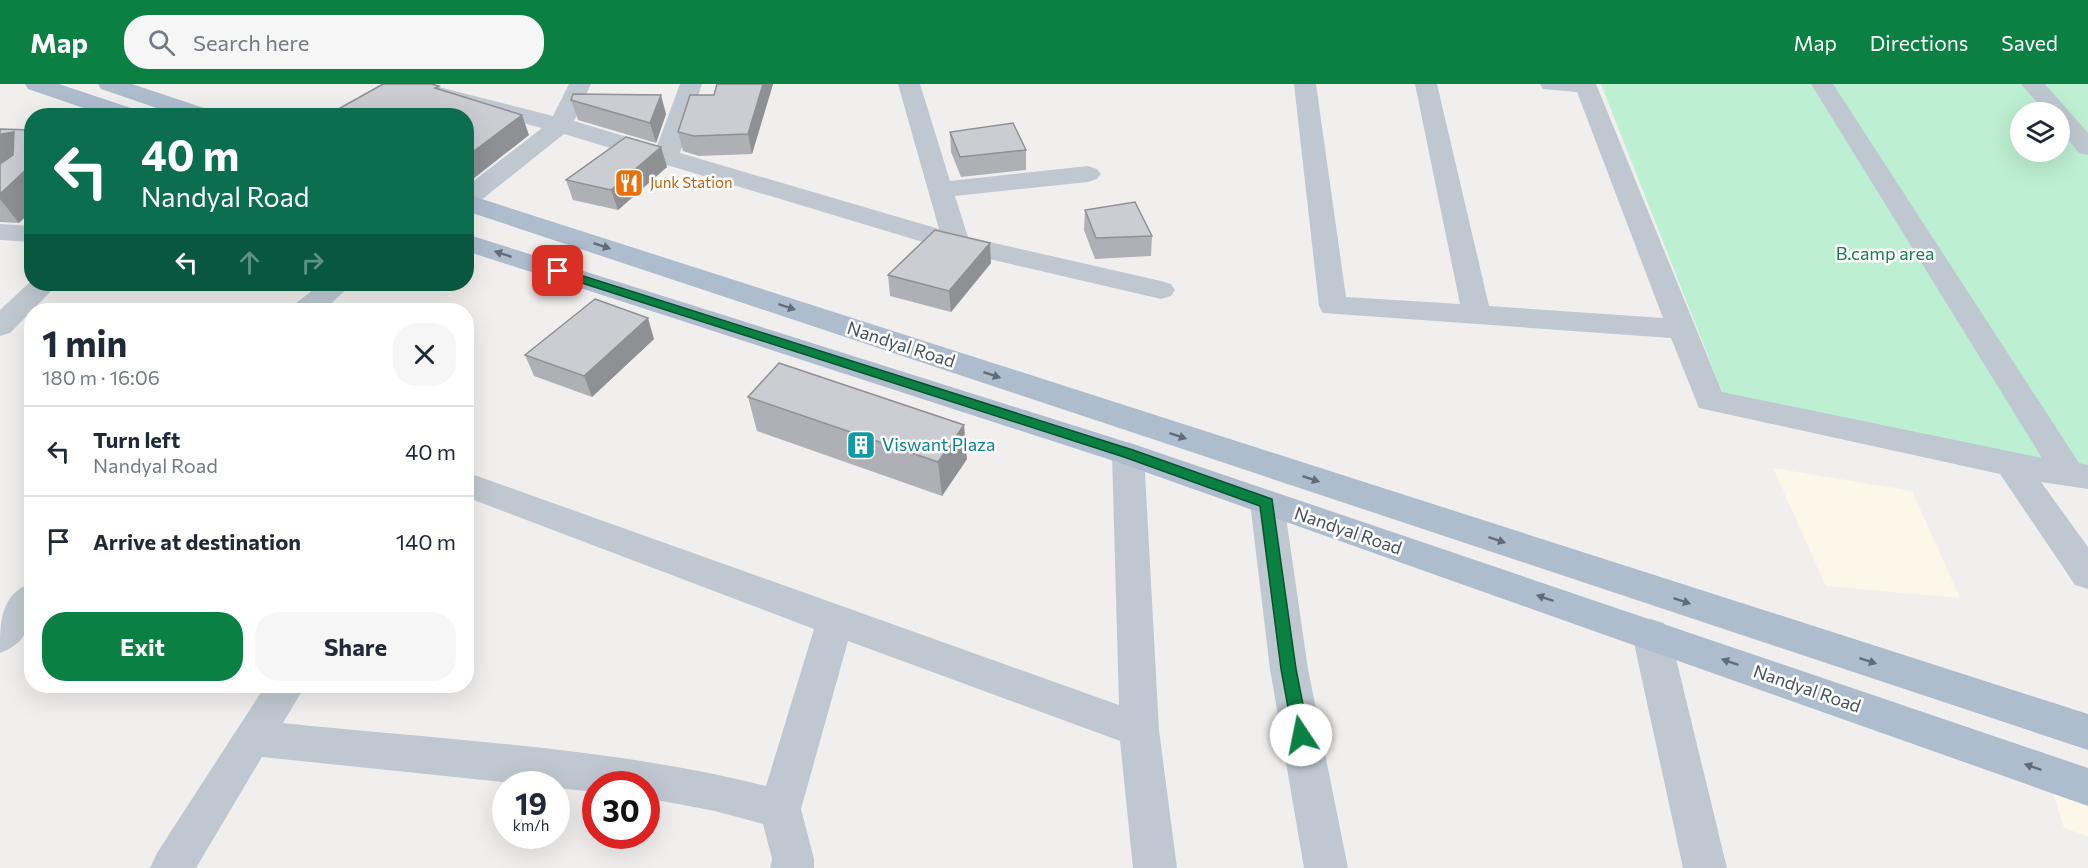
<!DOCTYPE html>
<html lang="en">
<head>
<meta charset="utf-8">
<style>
  :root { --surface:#fff; --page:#f6f6f7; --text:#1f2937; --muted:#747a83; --line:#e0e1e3; --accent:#0b8043 }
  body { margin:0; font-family:Commissioner,sans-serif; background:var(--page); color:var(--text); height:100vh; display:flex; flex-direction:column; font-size:22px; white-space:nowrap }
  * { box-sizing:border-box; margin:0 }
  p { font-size:20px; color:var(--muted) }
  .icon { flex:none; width:33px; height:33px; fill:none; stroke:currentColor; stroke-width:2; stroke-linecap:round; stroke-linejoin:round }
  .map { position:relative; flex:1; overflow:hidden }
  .side { position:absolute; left:24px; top:219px; width:450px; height:390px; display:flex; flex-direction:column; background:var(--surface); border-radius:24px; box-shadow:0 6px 24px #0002 }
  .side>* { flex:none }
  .guide { position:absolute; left:24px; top:24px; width:450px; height:183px; border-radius:24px; box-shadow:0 6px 24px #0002; background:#0b6e4f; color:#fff; overflow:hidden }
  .fabs { position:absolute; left:2010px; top:18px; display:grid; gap:12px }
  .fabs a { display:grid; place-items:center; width:60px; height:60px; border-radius:50%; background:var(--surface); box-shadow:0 6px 24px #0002; font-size:30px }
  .speed { position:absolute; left:492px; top:687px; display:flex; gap:12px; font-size:30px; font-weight:700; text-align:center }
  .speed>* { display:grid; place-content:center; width:78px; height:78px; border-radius:50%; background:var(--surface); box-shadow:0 6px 24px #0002; line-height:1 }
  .speed small { font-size:15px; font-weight:400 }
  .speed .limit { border:9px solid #d22; background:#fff; color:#111 }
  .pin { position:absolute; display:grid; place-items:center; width:51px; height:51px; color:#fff; margin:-26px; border-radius:12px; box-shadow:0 3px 9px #0006 }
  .me { position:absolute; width:66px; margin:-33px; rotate:349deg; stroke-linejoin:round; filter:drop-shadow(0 0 4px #0008) }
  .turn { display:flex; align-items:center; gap:21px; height:126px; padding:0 18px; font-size:27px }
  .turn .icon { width:78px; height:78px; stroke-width:2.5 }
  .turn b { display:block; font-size:42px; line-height:51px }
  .lanes { display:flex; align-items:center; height:57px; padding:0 18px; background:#0003; justify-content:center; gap:30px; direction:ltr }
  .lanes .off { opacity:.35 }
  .round { display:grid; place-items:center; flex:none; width:63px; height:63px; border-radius:24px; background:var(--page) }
  .headline { display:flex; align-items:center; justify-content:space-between; height:102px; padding:0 18px }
  h1 { font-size:36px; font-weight:700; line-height:45px }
  .cta { display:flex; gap:12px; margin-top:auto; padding:12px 18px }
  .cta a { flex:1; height:69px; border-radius:24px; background:var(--accent); color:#fff; font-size:24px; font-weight:700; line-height:69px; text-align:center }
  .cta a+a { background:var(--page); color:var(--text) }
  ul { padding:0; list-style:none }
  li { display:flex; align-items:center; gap:18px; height:90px; padding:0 18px; border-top:2px solid var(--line) }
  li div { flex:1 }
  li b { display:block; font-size:22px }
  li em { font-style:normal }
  header { display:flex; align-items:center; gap:36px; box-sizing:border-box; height:84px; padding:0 30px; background:var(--accent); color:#fff }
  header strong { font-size:28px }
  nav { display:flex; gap:33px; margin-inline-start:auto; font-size:21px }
  .search { width:420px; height:54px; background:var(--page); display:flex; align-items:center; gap:15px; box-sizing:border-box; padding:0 21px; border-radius:24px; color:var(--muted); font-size:22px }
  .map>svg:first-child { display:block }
</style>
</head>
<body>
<header>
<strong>Map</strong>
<div class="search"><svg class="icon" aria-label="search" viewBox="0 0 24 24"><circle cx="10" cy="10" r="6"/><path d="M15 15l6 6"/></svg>Search here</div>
<nav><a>Map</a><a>Directions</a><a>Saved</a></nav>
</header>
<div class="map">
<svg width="2088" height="784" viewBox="0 0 2088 784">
  <rect width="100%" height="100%" fill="#f1efee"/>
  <g fill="#fcf7e8">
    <path d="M1773,384l139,23 48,107 -134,-12z"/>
    <path d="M2051,703l37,12v37l-24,-8z"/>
  </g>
  <path fill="#bdefd2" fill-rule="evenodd" d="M1601,0h487v382l-35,-2 -330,-70zM2020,28h40v40h-40z"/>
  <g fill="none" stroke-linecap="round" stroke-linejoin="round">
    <g fill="#bfc8d1" fill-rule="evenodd">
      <path d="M389,0h38l126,32 16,-32h22l-17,37 83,25 23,-62h22l-22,69 259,76 -41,-145h22l30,97 138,-15 9,3 4,5 -4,5 -9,3 -133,14 13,41 193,44 10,3 4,6 -4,6 -10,3 -215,-50 -382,-115 -89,71 -9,3v-21l76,-59 -150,-39z"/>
      <path d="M1294,0h22l30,213 114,7 -45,-220h22l52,222 174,12 -86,-226 -34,-3 -3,-5h56l126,308 320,66 -231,-374h22l246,379 9,2v24l-47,-7 47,65v42l-13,-4 -75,-111 -301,-66 -28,-70 -348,-25 -4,-7z"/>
      <path d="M2021,0h24l43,49v22l-9,-2 -19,-24v-17h-15z"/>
      <path d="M0,140l32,2v16l-32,-2z"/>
      <path d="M32,196v4h26l-48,49 -10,3v-26z"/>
      <path d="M321,200h31l-28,26h-32l4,-7z"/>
      <path d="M1128,358l11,4 5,8 15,276 18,138h-44l-13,-127 -272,-100 -47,168 13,50v9h-44l2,-9 -9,-35 -48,-13 -69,-13v-14h-50v8l-40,-4v-4h-33l-261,-27 -66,111h-46l7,-15 108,-167h40l-22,37c159,17 329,24 483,63l48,-157 -348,-132v-25l653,233 -7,-251 5,-8z"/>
      <path d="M1267,406l12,4 5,9 24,166 40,199h-44l-34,-199 -20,-166 5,-9z"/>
      <path d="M32,498c0,32 3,58 -32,71 0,-32 0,-58 32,-71z"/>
      <path d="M1651,535l13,4 6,11 57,234h-44l-51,-234 6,-11z"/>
    </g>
    <g fill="#aebdce" fill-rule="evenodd">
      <path d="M25,0h34l81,27 4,5h-37l-79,-27z"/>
      <path d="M98,0h34l81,27 4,5h-37l-79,-27z"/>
      <path d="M466,110l1622,520v36l-1622,-539z"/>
      <path d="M466,150l673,212 949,322v38l-971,-344 -651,-211z"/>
    </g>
  </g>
  <g fill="#afb0b5">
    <path d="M773,0l-21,70 -53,2 -16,-5 -5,-19 36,-37z"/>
    <path d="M439,2l1,4 89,45 -55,43 -8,-5v-57h-132l-1,-4z"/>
    <path d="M571,16l95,14 -10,29 -78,-23z"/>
    <path d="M0,45l19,94 -19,-1z"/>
    <path d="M950,48l76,18v20l-65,7 -10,-25z"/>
    <path d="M661,63l6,20 -49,43 -45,-10 -7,-20z"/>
    <path d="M1085,126l67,26 -1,20 -56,3 -11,-29z"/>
    <path d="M991,179l-40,49 -61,-16 -2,-21z"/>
    <path d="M654,255l-62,58 -58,-21 -9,-21z"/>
    <path d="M748,313l219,62 -25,37 -185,-65z"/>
  </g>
  <g fill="#8e9094">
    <path d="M763,0h10l-21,70 -4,-20z"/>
    <path d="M661,11l5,19 -10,29 -6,-20z"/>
    <path d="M522,31l7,20 -55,43 -8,-18v-3z"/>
    <path d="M14,48l18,24 -32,21v-42l2,-1z"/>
    <path d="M661,63l6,20 -49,43 -7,-20z"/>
    <path d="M32,80v47l-13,12 -19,-24v-5z"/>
    <path d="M990,159l1,20 -40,49 -2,-21z"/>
    <path d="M648,234l6,21 -62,58 -8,-21z"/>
    <path d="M964,341l3,34 -25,37 -4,-34z"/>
  </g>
  <g fill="#cbcdd3" stroke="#8e9094" stroke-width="1.5">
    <path d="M383,0h48l8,2 -4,2 87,27 -56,42v-41h-124l-9,-4z"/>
    <path d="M717,0h46l-15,50 -54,2 -16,-4 12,-37h24z"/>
    <path d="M573,10l88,1 -11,28 -79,-23z"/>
    <path d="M1013,39l13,27 -66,7 -10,-25z"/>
    <path d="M0,45l32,1v34l-32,30v-30l13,-9 1,-23 -12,2 -2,1z"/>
    <path d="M626,53l35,10 -50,43 -45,-10z"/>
    <path d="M1135,118l17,34 -56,2 -11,-28z"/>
    <path d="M935,146l55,13 -41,48 -61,-16z"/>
    <path d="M595,215l53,19 -64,58 -59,-21z"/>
    <path d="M779,279l185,62 -26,37 -190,-65z"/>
  </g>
  <defs><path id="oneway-solid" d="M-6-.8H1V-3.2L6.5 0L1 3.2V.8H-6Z" transform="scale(1.5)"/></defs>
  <g fill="#616c78">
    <use href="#oneway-solid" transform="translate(602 162) rotate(18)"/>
    <use href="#oneway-solid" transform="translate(503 170) rotate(-162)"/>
    <use href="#oneway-solid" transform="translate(787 223) rotate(18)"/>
    <use href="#oneway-solid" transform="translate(992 291) rotate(18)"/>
    <use href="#oneway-solid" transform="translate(1178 352) rotate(18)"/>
    <use href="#oneway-solid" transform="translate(1311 395) rotate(18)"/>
    <use href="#oneway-solid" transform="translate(1497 456) rotate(18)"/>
    <use href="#oneway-solid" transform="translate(1545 514) rotate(-161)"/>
    <use href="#oneway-solid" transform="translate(1682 517) rotate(18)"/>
    <use href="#oneway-solid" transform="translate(1868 577) rotate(18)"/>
    <use href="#oneway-solid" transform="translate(1730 578) rotate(-161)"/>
    <use href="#oneway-solid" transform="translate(2033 683) rotate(-161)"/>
  </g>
  <path fill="#0b8043" stroke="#07532c" stroke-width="1.5" d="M558,184l575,182 139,49 24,170 13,66 -2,5 -6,3 -6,-3 -2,-5 -12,-66 -21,-163 -136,-49 -570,-183 -2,-3z"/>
  <defs>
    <g id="restaurant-square" transform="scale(1.5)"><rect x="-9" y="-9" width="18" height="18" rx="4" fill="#e8710a" stroke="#fff"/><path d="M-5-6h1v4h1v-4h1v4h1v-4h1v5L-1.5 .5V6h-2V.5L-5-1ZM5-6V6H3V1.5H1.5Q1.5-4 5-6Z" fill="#fff"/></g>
    <g id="building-square" transform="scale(1.5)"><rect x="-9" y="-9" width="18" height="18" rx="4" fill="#0f9aa8" stroke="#fff"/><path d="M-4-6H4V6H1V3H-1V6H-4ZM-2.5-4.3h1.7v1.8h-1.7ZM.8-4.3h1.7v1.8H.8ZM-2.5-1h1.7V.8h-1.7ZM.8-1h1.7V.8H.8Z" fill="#fff"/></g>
  </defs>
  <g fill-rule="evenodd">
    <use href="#restaurant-square" x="629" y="99"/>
    <use href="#building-square" x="861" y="361"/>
  </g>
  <g text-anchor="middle" stroke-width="5" stroke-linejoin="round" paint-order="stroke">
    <g font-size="15" fill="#c56008" stroke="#fff" text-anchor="start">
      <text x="650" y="104">Junk Station</text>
    </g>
    <g font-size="18" fill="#177e4e" stroke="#fff">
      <text x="1885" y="176">B.camp area</text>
    </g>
    <g font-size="18" fill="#47515c" stroke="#fff">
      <text transform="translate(901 261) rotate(18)" y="6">Nandyal Road</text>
      <text transform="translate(1348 447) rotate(19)" y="6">Nandyal Road</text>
      <text transform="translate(1807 605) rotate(19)" y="6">Nandyal Road</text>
    </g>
    <g font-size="18" fill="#0d838f" stroke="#fff" text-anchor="start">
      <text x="882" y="367">Viswant Plaza</text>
    </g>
  </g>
</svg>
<div class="fabs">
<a><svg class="icon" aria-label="layers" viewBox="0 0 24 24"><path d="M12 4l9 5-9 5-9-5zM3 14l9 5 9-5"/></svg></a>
</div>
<div class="speed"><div>19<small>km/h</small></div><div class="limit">30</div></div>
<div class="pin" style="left:558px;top:187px;background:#d93025"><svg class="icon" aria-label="arrive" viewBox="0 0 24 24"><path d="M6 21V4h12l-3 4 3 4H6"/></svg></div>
<svg class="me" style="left:1301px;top:651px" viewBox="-20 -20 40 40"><circle r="19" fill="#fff"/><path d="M0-13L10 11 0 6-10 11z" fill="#0b8043"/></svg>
<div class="guide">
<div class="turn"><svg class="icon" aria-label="left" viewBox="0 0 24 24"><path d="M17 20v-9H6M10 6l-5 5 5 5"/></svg><div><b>40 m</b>Nandyal Road</div></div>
<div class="lanes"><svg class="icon" aria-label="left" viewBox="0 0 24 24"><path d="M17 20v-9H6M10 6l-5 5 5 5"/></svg><svg class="icon off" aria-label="ahead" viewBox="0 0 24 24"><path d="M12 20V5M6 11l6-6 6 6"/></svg><svg class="icon off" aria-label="right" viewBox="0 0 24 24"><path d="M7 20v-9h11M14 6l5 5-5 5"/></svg></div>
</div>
<section class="side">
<div class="headline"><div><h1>1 min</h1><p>180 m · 16:06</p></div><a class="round"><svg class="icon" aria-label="close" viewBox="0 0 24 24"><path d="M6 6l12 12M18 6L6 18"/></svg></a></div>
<ul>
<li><svg class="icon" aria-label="left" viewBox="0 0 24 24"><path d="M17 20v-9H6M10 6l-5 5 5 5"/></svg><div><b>Turn left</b><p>Nandyal Road</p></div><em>40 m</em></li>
<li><svg class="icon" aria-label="arrive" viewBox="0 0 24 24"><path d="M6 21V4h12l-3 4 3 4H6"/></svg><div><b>Arrive at destination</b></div><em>140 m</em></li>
</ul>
<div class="cta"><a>Exit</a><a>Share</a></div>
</section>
</div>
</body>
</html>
